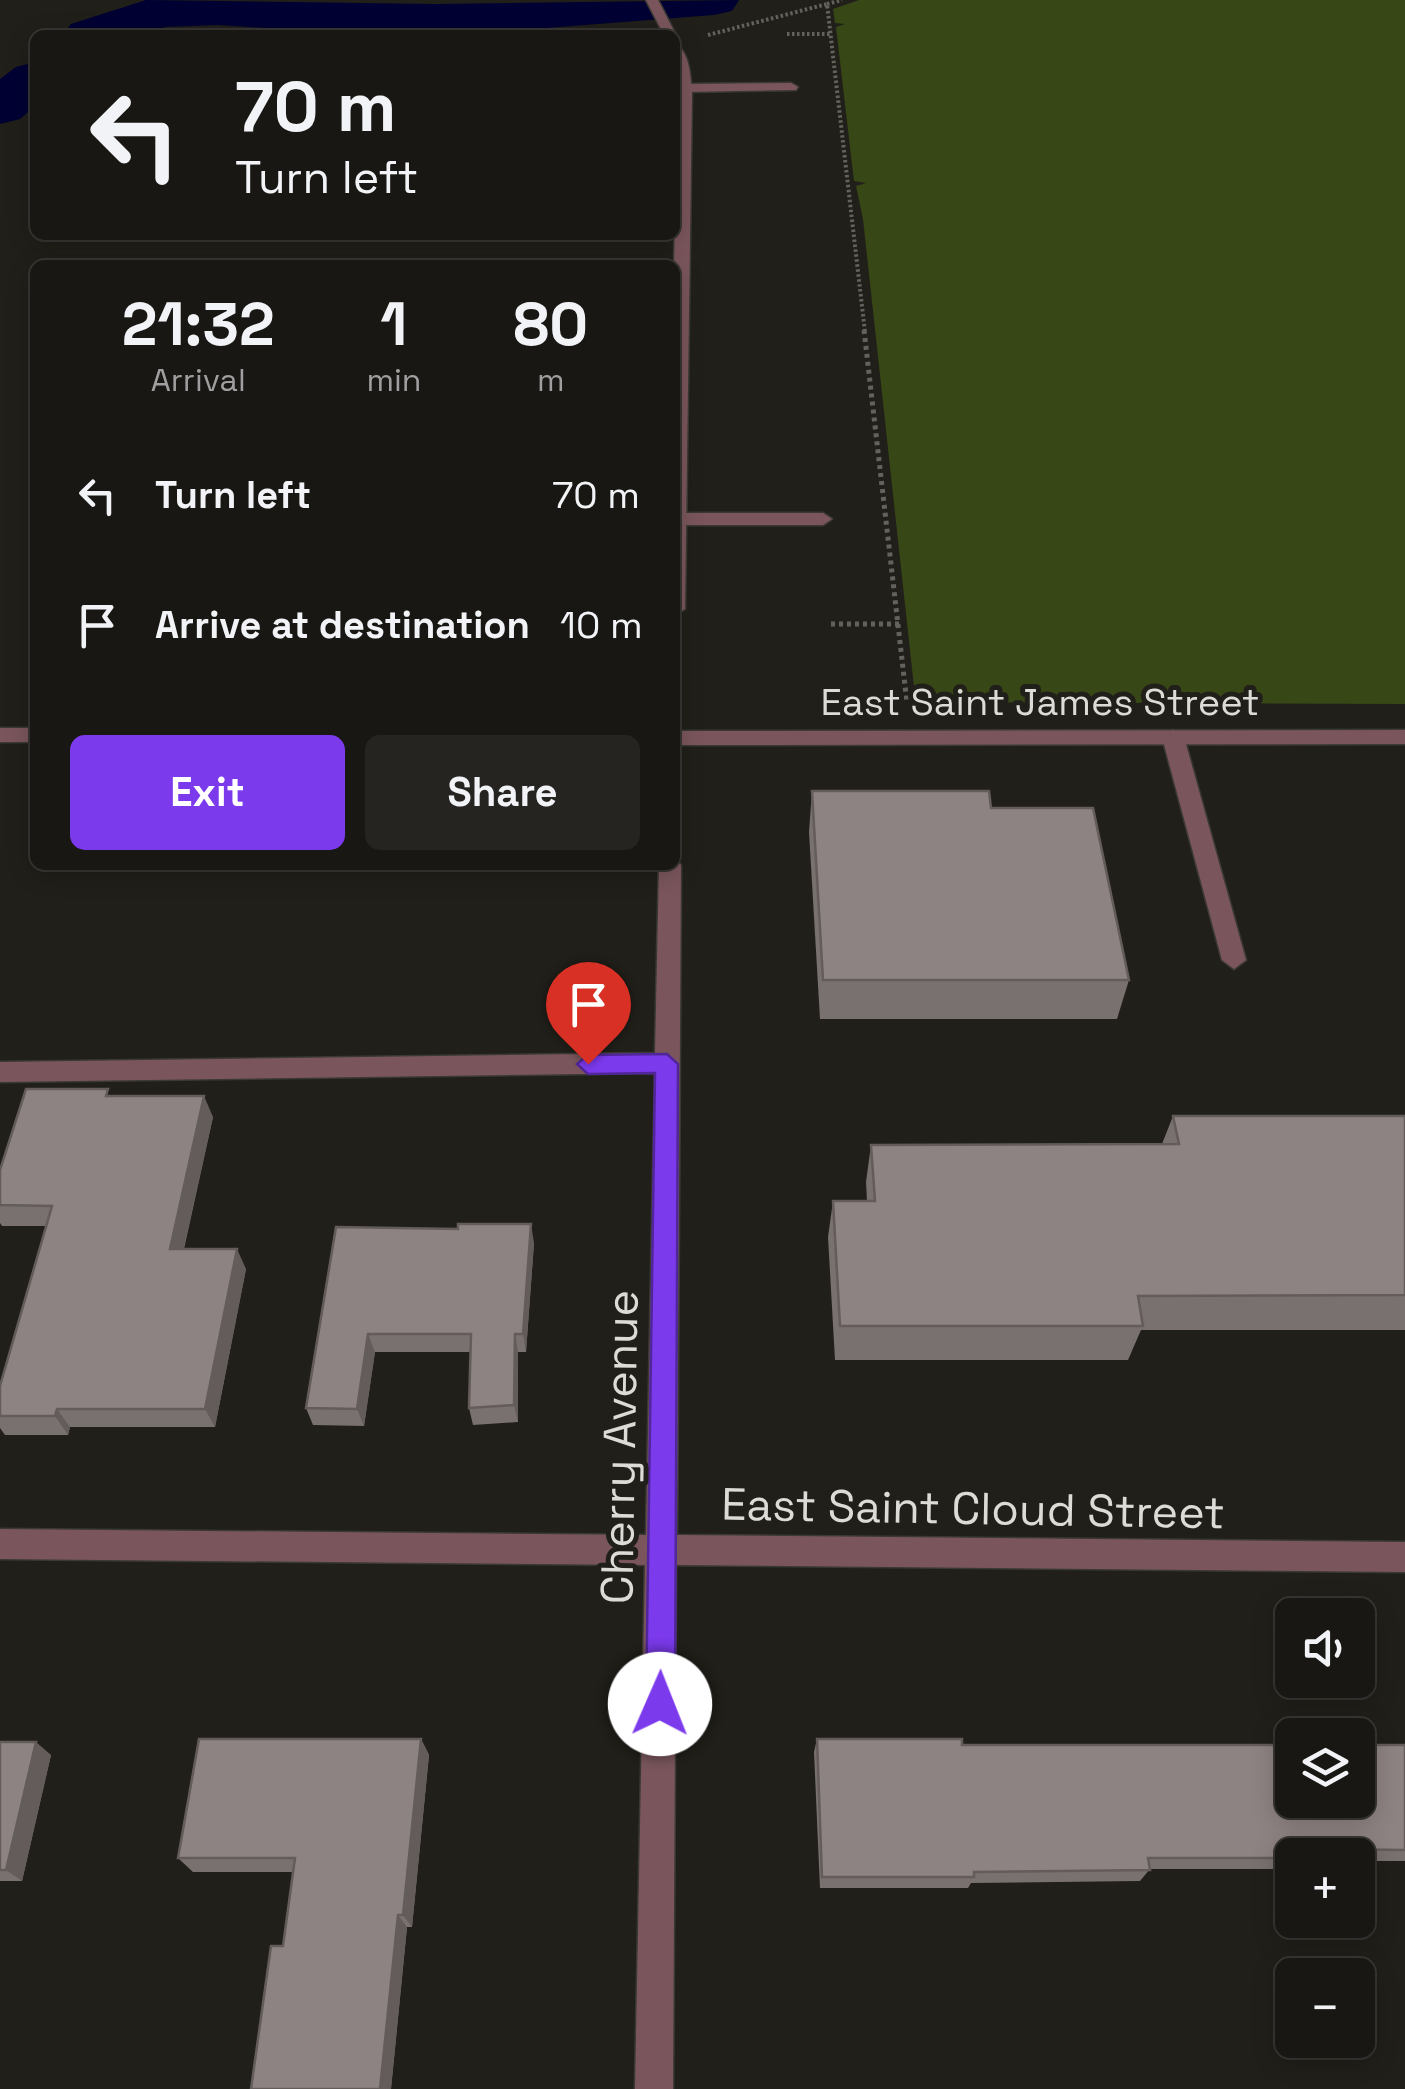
<!DOCTYPE html>
<html lang="en">
<head>
<meta charset="utf-8">
<style>
  :root { --surface:#191713; --page:#262421; --text:#f1f3f6; --muted:#9f9fa0; --line:#373633; --accent:#7c3aed }
  body { margin:0; font-family:"Space Grotesk",sans-serif; background:var(--page); color:var(--text); height:100vh; display:flex; flex-direction:column; font-size:38px; white-space:nowrap }
  * { box-sizing:border-box; margin:0 }
  p { font-size:32px; color:var(--muted) }
  .icon { flex:none; width:55px; height:55px; fill:none; stroke:currentColor; stroke-width:2; stroke-linecap:round; stroke-linejoin:round }
  .map { position:relative; flex:1; overflow:hidden }
  .details { position:absolute; left:30px; top:260px; width:650px; height:610px; display:flex; flex-direction:column; background:var(--surface); border-radius:15px; box-shadow:0 5px 25px #0003,0 0 0 2px var(--line) }
  .details>* { flex:none }
  .hud { position:absolute; left:30px; top:30px; width:650px; height:210px; border-radius:15px; box-shadow:0 5px 25px #0003,0 0 0 2px var(--line); background:#191713; color:var(--text); overflow:hidden }
  .controls { position:absolute; left:1275px; top:1598px; display:grid; gap:20px }
  .controls a { display:grid; place-items:center; width:100px; height:100px; border-radius:15px; background:var(--surface); box-shadow:0 5px 25px #0003,0 0 0 2px var(--line); font-size:50px }
  .pin { position:absolute; display:grid; place-items:center; width:85px; height:85px; color:#fff; margin:-102px -42px; border-radius:50% 50% 50% 0; rotate:-45deg; box-shadow:0 0 10px #0007 }
  .pin .icon { rotate:45deg }
  .me { position:absolute; width:110px; margin:-55px; rotate:1deg; stroke-linejoin:round; filter:drop-shadow(0 0 8px #0008) }
  .turn { display:flex; align-items:center; gap:35px; height:210px; padding:0 40px; font-size:45px }
  .turn .icon { width:130px; height:130px; stroke-width:2.5 }
  .turn b { display:block; font-size:70px; line-height:85px }
  .eta { display:flex; justify-content:space-evenly; align-items:center; height:170px; text-align:center }
  .eta b { font-size:60px; font-weight:600; line-height:70px }
  .primary-button { display:flex; gap:20px; margin-top:auto; padding:20px 40px }
  .primary-button a { flex:1; height:115px; border-radius:15px; background:var(--accent); color:#fff; font-size:40px; font-weight:600; line-height:115px; text-align:center }
  .primary-button a+a { background:var(--page); color:var(--text) }
  ul { padding:0; list-style:none }
  li { display:flex; align-items:center; gap:30px; height:130px; padding:0 40px }
  li div { flex:1 }
  li b { display:block; font-size:38px }
  li em { font-style:normal }
  .map>svg:first-child { display:block }
</style>
</head>
<body>
<div class="map">
<svg width="1405" height="2089" viewBox="0 0 1405 2089">
  <rect width="100%" height="100%" fill="#211f19"/>
  <path fill="#384716" d="M859,0h546v704l-481,-2 -9,-6 -52,-477 -7,-33 10,-3 -12,-2 -18,-154 9,-3 -10,-1 -2,-14z"/>
  <g fill="none" stroke-linecap="round" stroke-linejoin="round">
    <g fill="#003" fill-rule="evenodd">
      <path d="M146,0l288,4 305,-4 -7,11 -18,4 -245,19 -121,-1 -131,-8 -51,2 -33,8h-70l8,-11z"/>
      <path d="M35,62v44l-15,13 -20,5v-45l16,-12z"/>
    </g>
    <g stroke="#3b3934" stroke-width="3">
      <g id="lane">
        <path d="M791,83l7,4 -2,3 -111,2 -7,-4 7,-4z"/>
        <path d="M677,513h146l9,6 -9,6h-146z"/>
        <path d="M1173,730l11,7 62,223 -12,9 -12,-9 -60,-223z"/>
      </g>
    </g>
    <g stroke="#3b3934" stroke-width="3">
      <g id="street">
        <path d="M646,0h12l18,35 -1,2 -11,-2z"/>
        <path d="M675,44c15,8 15,31 17,47l-7,518 -10,6 -1,-350 4,-174z"/>
        <rect x="0" y="728" width="35" height="14"/>
        <path d="M1405,730v14l-730,1v-14z"/>
        <path d="M675,858l6,7 -4,670 728,7v30l-729,-7 -3,524h-38l10,-524 -645,-6v-30l646,6 9,-462 -655,9v-20l655,-9 4,-188h16z"/>
      </g>
    </g>
    <g stroke="#63625c" stroke-width="4" stroke-dasharray="2.5 2.5" stroke-linecap="butt">
      <path d="M827,4l15,-4"/>
      <path d="M787,34h44"/>
      <path d="M708,35l119,-31 38,328"/>
    </g>
    <g stroke="#63625c" stroke-width="5" stroke-dasharray="4 4" stroke-linecap="butt">
      <path d="M864,330l43,373"/>
      <path d="M831,624h68"/>
    </g>
    <use href="#lane" fill="#7a565c" fill-rule="evenodd"/>
    <use href="#street" fill="#7a565c" fill-rule="evenodd"/>
  </g>
  <g fill="#797170">
    <path d="M812,791l179,17 138,172 -12,39h-297l-11,-187z"/>
    <path d="M112,1096l101,21 -29,132 62,20 -31,158h-145l-2,8h-63l-5,-7v-42l46,-160h-44l-2,-3v-53z"/>
    <path d="M1173,1116h232v214h-264l-13,30h-293l-7,-123 5,-36h34l-1,-19 5,-37 291,-1z"/>
    <path d="M336,1227l198,16 -8,109h-8v70l-45,3 -4,-17 1,-56h-95l-11,74 -51,-1 -7,-17z"/>
    <path d="M421,1739l8,16 -17,172h-5l-16,162h-140l32,-143 10,-74h-100l-15,-14z"/>
    <path d="M817,1739l145,6h443v116h-47v-6h-66v14h-142l-10,12 -169,2 -3,5h-148l-6,-136z"/>
    <path d="M0,1742l51,13 -29,126h-22z"/>
  </g>
  <g fill="#635c5b">
    <path d="M204,1096l9,21 -34,152 -9,-20z"/>
    <path d="M531,1224l3,19 -8,109 -3,-18z"/>
    <path d="M237,1249l9,20 -31,158 -10,-18z"/>
    <path d="M368,1334l7,18 -11,74 -7,-17z"/>
    <path d="M515,1334l3,18v70l-4,-17z"/>
    <path d="M57,1409l13,18 -2,8 -13,-19z"/>
    <path d="M421,1739l8,16 -17,172 -9,-12z"/>
    <path d="M36,1742l15,13 -29,126 -16,-11z"/>
    <path d="M398,1915l9,12 -16,162h-11z"/>
  </g>
  <g fill="#8d8382" stroke="#635c5b" stroke-width="2.5">
    <path d="M812,791h177l2,17h102l36,172h-306z"/>
    <path d="M26,1089h82l-2,7h98l-34,153h67l-32,160h-148l-2,7h-55v-30l52,-180 -52,-1v-35z"/>
    <path d="M1173,1116h232v179l-267,1 5,30h-303l-7,-125h42l-4,-56 308,-1z"/>
    <path d="M458,1224h73l-8,110h-8l-1,71 -45,3 2,-74h-103l-11,75 -51,-1 30,-181 122,2z"/>
    <path d="M199,1739h222l-18,176h-5l-18,174h-129l20,-143h12l12,-88h-117z"/>
    <path d="M817,1739h145v6h330v55h66v-55h47v105l-80,-1 1,6h-34v3h-144l2,12 -176,2v5h-152z"/>
    <path d="M0,1742h36l-30,128h-6z"/>
  </g>
  <path fill="#7c3aed" stroke="#51269a" stroke-width="2.5" d="M667,1054l11,10 -3,640 -4,10 -11,5 -10,-5 -4,-10 9,-631 -67,1 -11,-10 11,-9z"/>
  <g text-anchor="middle" stroke-width="10" stroke-linejoin="round" paint-order="stroke">
    <g font-size="38" fill="#dcdbd7" stroke="#211f19">
      <text x="1040" y="715">East Saint James Street</text>
    </g>
    <g font-size="45" fill="#dcdbd7" stroke="#211f19">
      <text transform="translate(619 1447) rotate(-89)" y="16">Cherry Avenue</text>
      <text transform="translate(973 1508) rotate(1)" y="16">East Saint Cloud Street</text>
    </g>
  </g>
</svg>
<div class="controls">
<a><svg class="icon" aria-label="sound" viewBox="0 0 24 24"><path d="M4 9h4l5-4v14l-5-4H4zM17 9q2 3 0 6"/></svg></a>
<a><svg class="icon" aria-label="layers" viewBox="0 0 24 24"><path d="M12 4l9 5-9 5-9-5zM3 14l9 5 9-5"/></svg></a>
<a>+</a>
<a>−</a>
</div>
<div class="pin" style="left:588px;top:1064px;background:#d93025"><svg class="icon" aria-label="arrive" viewBox="0 0 24 24"><path d="M6 21V4h12l-3 4 3 4H6"/></svg></div>
<svg class="me" style="left:660px;top:1704px" viewBox="-20 -20 40 40"><circle r="19" fill="#fff"/><path d="M0-13L10 11 0 6-10 11z" fill="#7c3aed"/></svg>
<div class="hud">
<div class="turn"><svg class="icon" aria-label="left" viewBox="0 0 24 24"><path d="M17 20v-9H6M10 6l-5 5 5 5"/></svg><div><b>70 m</b>Turn left</div></div>
</div>
<section class="details">
<div class="eta">
<div><b>21:32</b><p>Arrival</p></div>
<div><b>1</b><p>min</p></div>
<div><b>80</b><p>m</p></div>
</div>
<ul>
<li><svg class="icon" aria-label="left" viewBox="0 0 24 24"><path d="M17 20v-9H6M10 6l-5 5 5 5"/></svg><div><b>Turn left</b></div><em>70 m</em></li>
<li><svg class="icon" aria-label="arrive" viewBox="0 0 24 24"><path d="M6 21V4h12l-3 4 3 4H6"/></svg><div><b>Arrive at destination</b></div><em>10 m</em></li>
</ul>
<div class="primary-button"><a>Exit</a><a>Share</a></div>
</section>
</div>
</body>
</html>
